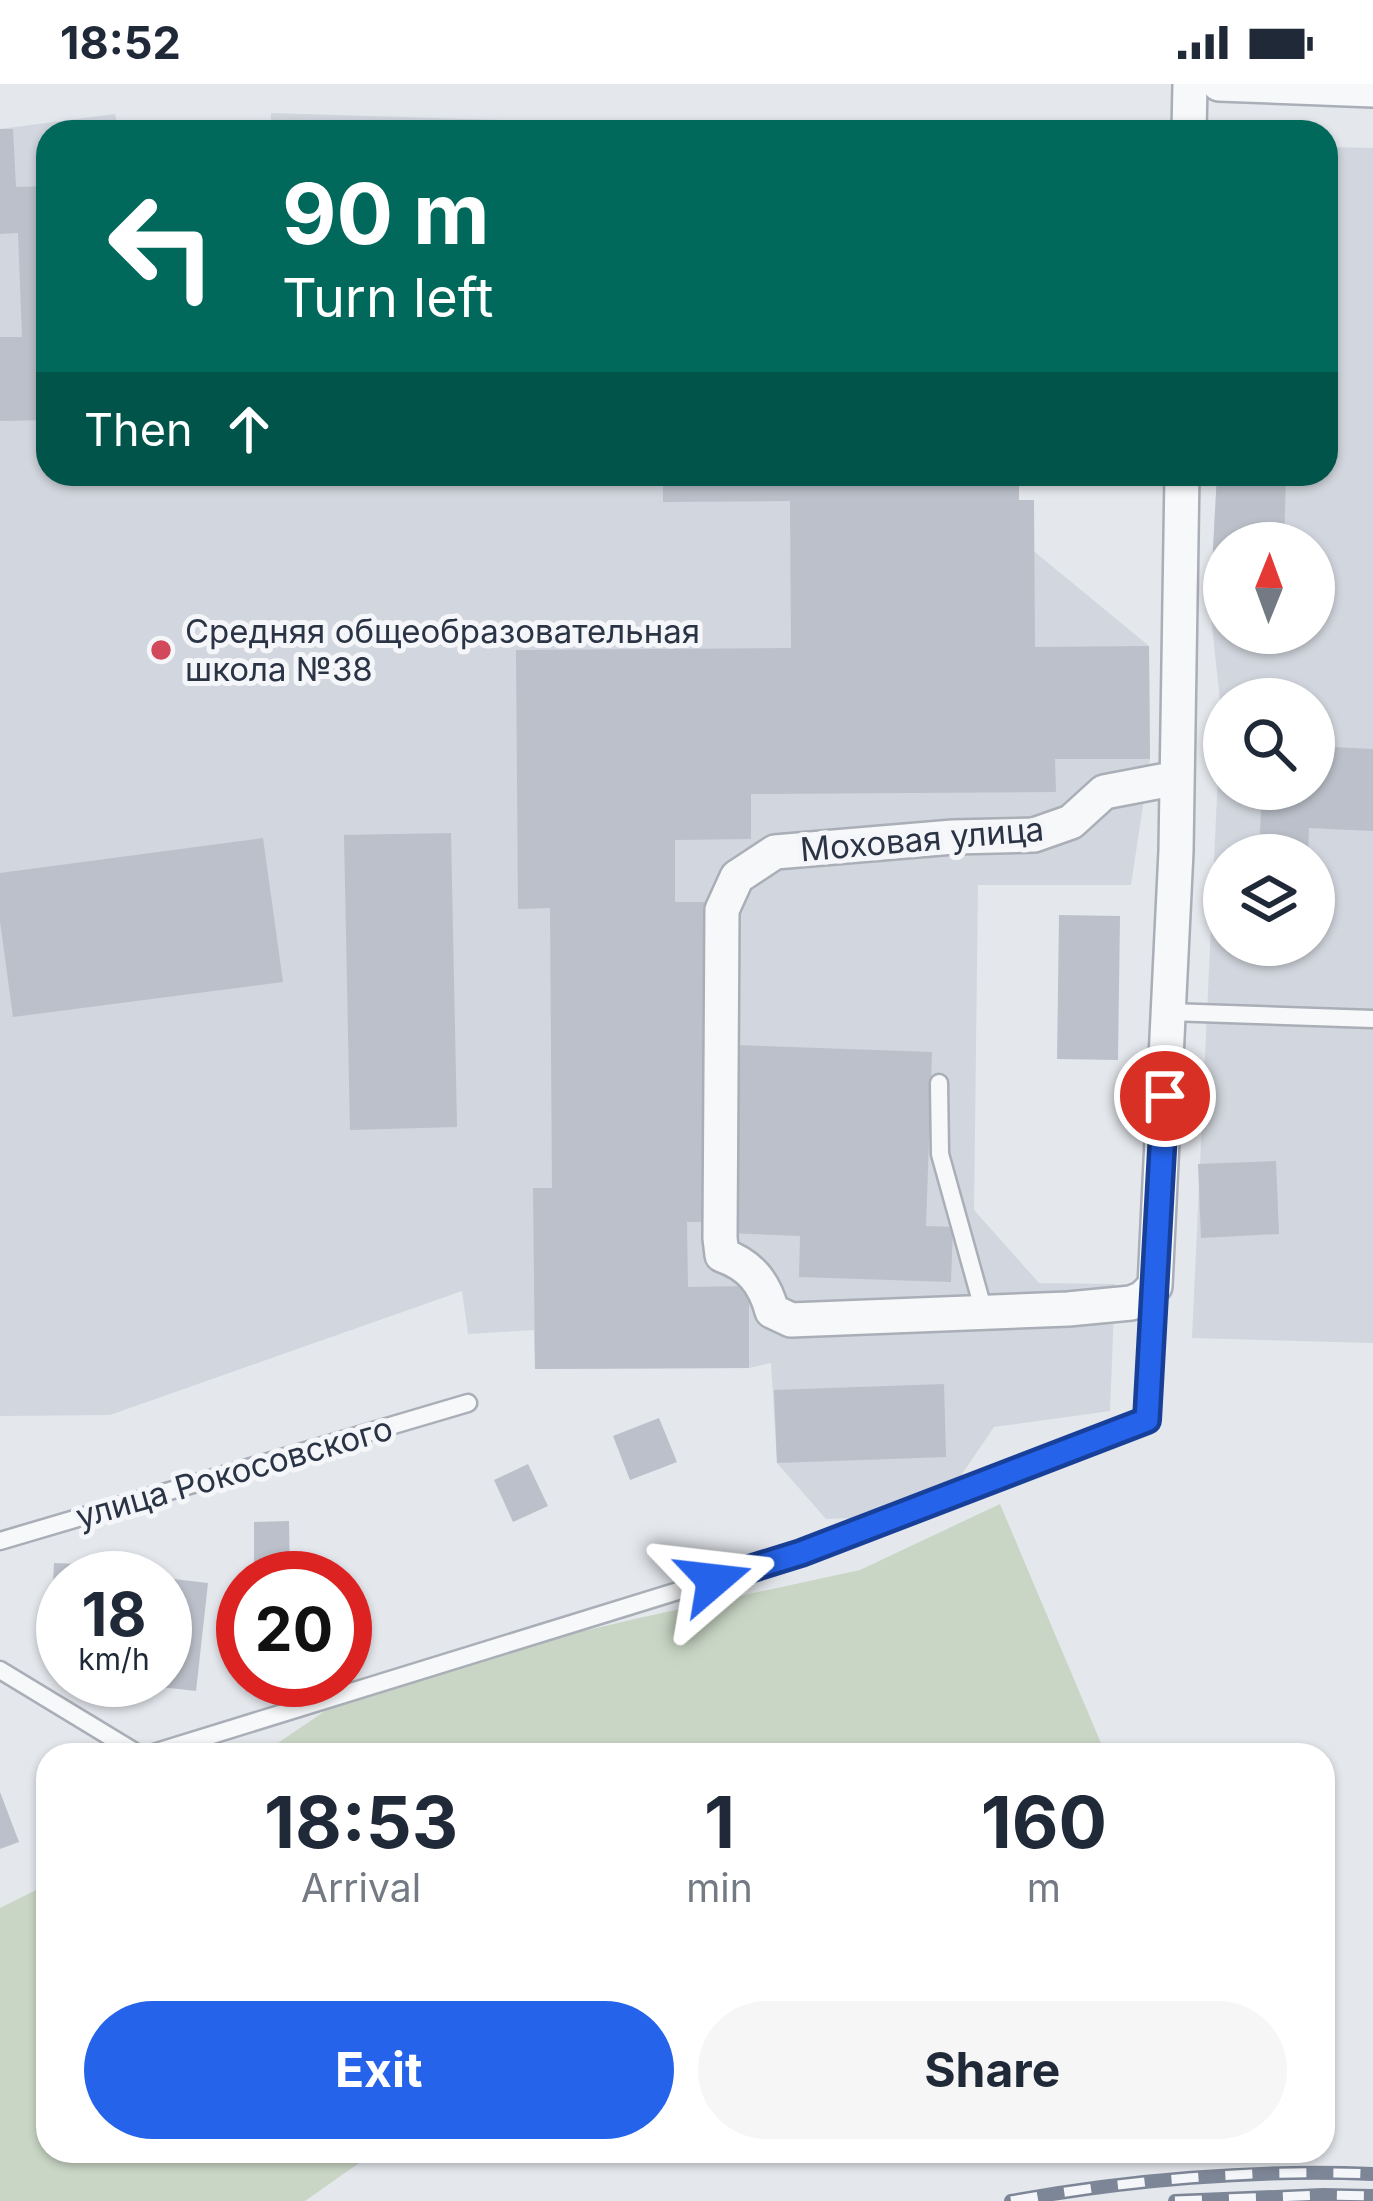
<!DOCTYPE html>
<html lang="en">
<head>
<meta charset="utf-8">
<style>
  :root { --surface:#fff; --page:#f6f6f7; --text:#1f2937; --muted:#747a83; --accent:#2563eb }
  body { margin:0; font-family:Inter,sans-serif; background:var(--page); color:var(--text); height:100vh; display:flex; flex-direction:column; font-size:45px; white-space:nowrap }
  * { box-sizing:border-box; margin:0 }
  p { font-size:39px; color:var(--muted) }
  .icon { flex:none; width:66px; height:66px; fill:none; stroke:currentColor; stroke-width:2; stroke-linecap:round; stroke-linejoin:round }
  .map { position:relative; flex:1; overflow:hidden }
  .sheet { position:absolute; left:36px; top:1659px; width:1299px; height:420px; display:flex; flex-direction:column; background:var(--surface); border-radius:36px; box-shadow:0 3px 9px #0004 }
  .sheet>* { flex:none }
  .banner { position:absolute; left:36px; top:36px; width:1302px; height:366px; border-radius:36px; box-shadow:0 3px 9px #0004; background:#00695c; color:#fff; overflow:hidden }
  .needle { width:78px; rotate:1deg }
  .buttons { position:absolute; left:1203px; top:438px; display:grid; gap:24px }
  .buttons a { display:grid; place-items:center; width:132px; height:132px; border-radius:50%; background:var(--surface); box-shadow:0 3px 9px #0004; font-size:60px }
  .speed { position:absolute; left:36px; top:1467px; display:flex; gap:24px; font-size:60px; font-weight:700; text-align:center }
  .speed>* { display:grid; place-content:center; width:156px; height:156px; border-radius:50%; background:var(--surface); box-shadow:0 3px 9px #0004; line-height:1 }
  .speed small { font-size:30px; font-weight:400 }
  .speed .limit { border:18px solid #d22; background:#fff; color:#111 }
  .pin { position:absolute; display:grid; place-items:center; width:102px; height:102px; color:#fff; margin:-51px; border:6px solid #fff; border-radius:50%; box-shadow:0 3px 12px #0007 }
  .me { position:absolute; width:132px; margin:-66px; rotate:73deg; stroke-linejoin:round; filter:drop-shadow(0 0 9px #0008) }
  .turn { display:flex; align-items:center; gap:42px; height:252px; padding:0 48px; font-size:54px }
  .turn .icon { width:156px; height:156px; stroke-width:2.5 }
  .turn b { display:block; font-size:84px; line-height:102px }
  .then { display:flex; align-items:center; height:114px; padding:0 48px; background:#0003; gap:24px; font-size:45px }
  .eta { display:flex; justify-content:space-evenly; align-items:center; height:204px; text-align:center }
  .eta b { font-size:72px; font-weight:700; line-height:84px }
  .button { display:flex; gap:24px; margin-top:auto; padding:24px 48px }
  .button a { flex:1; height:138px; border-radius:72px; background:var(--accent); color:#fff; font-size:48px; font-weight:700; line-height:138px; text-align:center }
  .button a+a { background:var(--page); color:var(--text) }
  .status { display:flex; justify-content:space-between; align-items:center; height:84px; padding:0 60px; background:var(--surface); direction:ltr }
  .status svg { height:33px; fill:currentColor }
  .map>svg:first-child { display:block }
</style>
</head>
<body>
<div class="status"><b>18:52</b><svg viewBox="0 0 49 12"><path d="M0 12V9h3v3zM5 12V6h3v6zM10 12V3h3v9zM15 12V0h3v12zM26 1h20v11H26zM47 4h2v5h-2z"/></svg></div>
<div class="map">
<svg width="1373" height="2117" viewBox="0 0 1373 2117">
  <rect width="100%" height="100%" fill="#e4e7ec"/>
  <g fill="#d2d6de" fill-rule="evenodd">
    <path d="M271,29l490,15v4h-490z"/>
    <path d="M115,30l4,18h-71v342h892l209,172 1,113 -19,126h-153l-4,325 65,73 76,1 -5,127 -116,16 -60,88 -108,4 -49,-56 -6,-100 -22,5 -214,1 -1,-39 -66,4 -6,-43 -352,124 -110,1v-1287z"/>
    <path d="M1326,63l47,1v1195l-181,-5 29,-628 -11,-103 7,-133h109zM1224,459h90v90h-90zM1224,615h90v90h-90zM1224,771h90v90h-90z"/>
  </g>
  <g fill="#c9d6c5">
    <path d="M1000,1420l106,251h-846l108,-73 271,-64 221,-48z"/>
    <path d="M48,1800v267h328l-71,50h-305v-293z"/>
  </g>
  <g fill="#bbc0ca">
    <path d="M0,45h13l3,58 32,-1v234l-48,1v-84h22l-4,-104 -18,1z"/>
    <path d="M663,390h356v26h15l1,147 114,-1 1,113h-95l1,33 -305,2v45l-76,1v62h36l3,320h-27l1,65 61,-1v82l-214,1 -2,-181h19l-2,-280 -32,1 -2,-259 275,-2 -1,-147 -127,1z"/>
    <path d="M1217,390h69l-2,69h-60v65l-14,-1z"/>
    <path d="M1314,662l59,3v82l-64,-3 -1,27h-49l3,-66h52z"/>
    <path d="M451,749l6,294 -107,3 -6,-295z"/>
    <path d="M263,754l20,144 -270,35 -13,-96v-48z"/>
    <path d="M1059,831l61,1 -2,144 -61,-1z"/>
    <path d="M736,961l196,7 -6,174 27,1 -2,55 -152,-5 1,-41 -71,-3z"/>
    <path d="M1276,1077l3,73 -78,4 -3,-74z"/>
    <path d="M944,1300l2,73 -169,6 -3,-73z"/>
    <path d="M659,1334l18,44 -47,18 -17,-44z"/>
    <path d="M528,1380l20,42 -35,16 -19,-42z"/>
    <path d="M289,1437l1,57h-36v-56z"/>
    <path d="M54,1479l69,3 -1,12h-59v46l-12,-1z"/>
    <path d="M165,1494l43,5 -12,108 -71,-8v-3h40z"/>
    <path d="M0,1708l19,50 -19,7z"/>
  </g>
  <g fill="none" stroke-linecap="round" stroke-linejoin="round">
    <g stroke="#a9aeb7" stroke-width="21">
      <g id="service">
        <path d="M1169,928l204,7"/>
        <path d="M939,999l1,71 44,158"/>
        <path d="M0,1457l468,-138"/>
        <path d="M0,1586l140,85"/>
        <path d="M147,1671l654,-202 346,-133 8,-127"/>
      </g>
    </g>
    <g stroke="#a9aeb7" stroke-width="38">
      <g id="minor">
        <path d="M1219,0l154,6"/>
        <path d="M1189,48l1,-48"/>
        <path d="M1177,694l-73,14 -33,30 -37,13 -81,2 -178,15 -38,25 -15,33 -2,328 2,17c28,10 42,27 50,56l19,9 277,-11 63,-6 12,-5 12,-12 21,-435 6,-377"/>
      </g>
    </g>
    <use href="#service" stroke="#f7f8fa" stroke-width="16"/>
    <use href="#minor" stroke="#f7f8fa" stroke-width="33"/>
    <g stroke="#7d8696" stroke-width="14">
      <g id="rail">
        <path d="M1011,2117c116,-21 244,-32 362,-27"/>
        <path d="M1175,2117l148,-6 50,1"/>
      </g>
    </g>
    <use href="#rail" stroke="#f4f6f9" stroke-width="9" stroke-dasharray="27" stroke-linecap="butt"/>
  </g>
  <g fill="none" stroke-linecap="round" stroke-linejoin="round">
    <g stroke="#184099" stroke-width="30">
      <path id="route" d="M714,1496l87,-27 346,-133 18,-324"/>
    </g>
    <use href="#route" stroke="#2563eb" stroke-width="21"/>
  </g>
  <circle fill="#d1495b" stroke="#f4f6f9" stroke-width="4.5" cx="161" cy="566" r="12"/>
  <g text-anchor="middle" stroke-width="10" stroke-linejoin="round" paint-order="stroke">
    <g font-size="33" fill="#2b3445" stroke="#f4f6f9" text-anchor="start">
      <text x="185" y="559">Средняя общеобразовательная<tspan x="185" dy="38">школа №38</tspan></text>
    </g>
    <g font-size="33" fill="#2b3445" stroke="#f4f6f9">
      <text transform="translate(922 755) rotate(-5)" y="12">Моховая улица</text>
      <text transform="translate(234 1388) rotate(-16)" y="12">улица Рокосовского</text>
    </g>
  </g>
</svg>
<div class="buttons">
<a><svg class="needle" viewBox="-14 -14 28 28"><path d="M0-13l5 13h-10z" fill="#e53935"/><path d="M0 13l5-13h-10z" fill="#747a83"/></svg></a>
<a><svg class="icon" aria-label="search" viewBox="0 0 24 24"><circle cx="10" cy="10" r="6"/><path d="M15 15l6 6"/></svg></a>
<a><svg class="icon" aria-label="layers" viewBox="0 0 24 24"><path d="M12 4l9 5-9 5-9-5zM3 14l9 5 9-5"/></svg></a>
</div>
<div class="speed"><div>18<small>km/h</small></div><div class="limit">20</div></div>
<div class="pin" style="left:1165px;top:1012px;background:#d93025"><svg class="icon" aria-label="arrive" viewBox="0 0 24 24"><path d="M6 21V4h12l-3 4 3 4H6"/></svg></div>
<svg class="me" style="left:714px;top:1496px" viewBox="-20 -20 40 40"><path d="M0-17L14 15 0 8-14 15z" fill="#2563eb" stroke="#fff" stroke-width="4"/></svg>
<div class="banner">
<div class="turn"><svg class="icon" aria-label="left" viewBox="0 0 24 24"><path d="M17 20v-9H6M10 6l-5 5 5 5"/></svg><div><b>90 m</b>Turn left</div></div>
<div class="then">Then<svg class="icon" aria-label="ahead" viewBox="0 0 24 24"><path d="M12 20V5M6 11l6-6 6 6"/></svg></div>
</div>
<section class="sheet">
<div class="eta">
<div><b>18:53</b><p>Arrival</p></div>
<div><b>1</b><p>min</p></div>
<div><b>160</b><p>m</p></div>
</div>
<div class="button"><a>Exit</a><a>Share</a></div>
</section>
</div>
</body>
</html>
